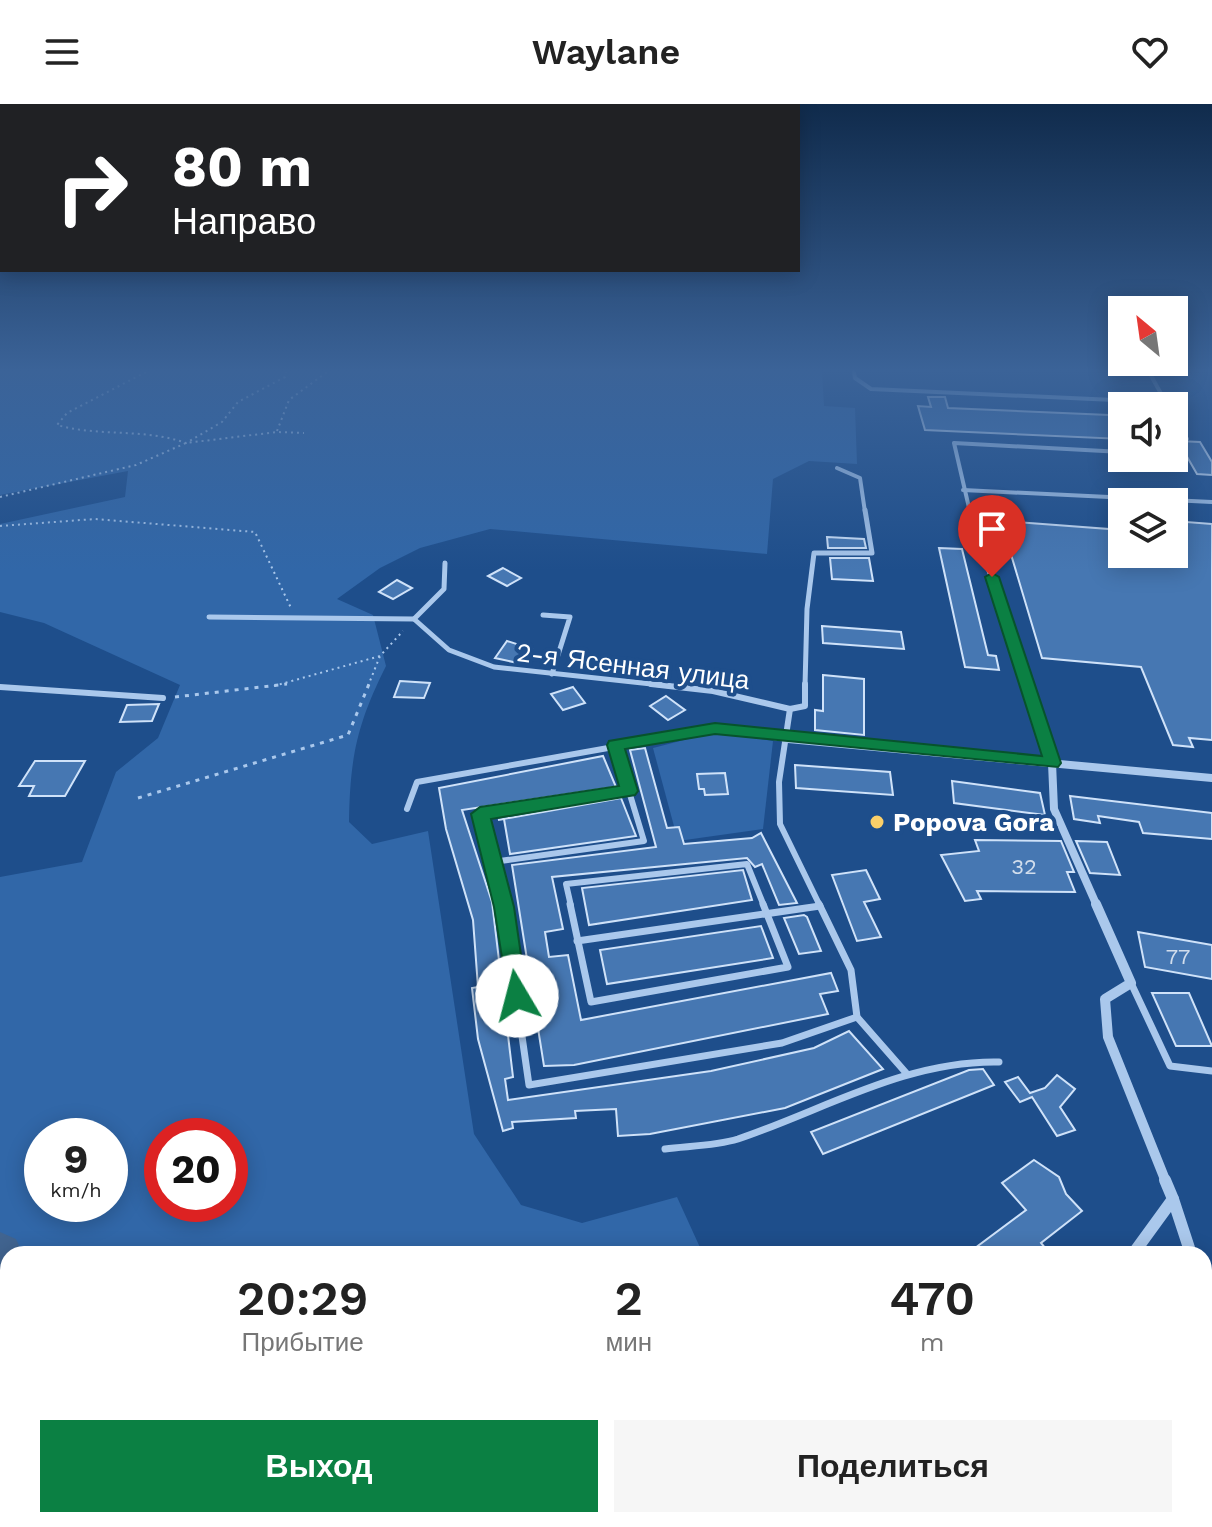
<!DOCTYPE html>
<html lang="ru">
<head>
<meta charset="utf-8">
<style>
  :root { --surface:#fff; --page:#f6f6f6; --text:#222; --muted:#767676; --accent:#0b8043 }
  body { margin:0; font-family:"Work Sans",sans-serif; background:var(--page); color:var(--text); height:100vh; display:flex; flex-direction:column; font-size:30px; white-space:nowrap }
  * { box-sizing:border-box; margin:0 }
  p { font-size:26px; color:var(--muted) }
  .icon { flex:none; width:44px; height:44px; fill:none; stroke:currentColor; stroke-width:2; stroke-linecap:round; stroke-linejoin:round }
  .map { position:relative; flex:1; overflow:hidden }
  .details { position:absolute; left:0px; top:1142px; width:1212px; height:282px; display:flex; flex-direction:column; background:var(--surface); border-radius:24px 24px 0 0; box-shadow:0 4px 20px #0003 }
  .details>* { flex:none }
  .hud { position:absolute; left:0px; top:0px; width:800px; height:168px; box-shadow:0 4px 20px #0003; background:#202124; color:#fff; overflow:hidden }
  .needle { width:52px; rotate:331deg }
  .buttons { position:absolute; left:1108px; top:192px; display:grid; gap:16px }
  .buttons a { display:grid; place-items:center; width:80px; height:80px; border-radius:0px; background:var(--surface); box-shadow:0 4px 20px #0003; font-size:40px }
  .speed { position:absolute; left:24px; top:1014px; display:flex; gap:16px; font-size:40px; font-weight:700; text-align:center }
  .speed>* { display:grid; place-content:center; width:104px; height:104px; border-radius:50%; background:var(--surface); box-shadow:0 4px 20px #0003; line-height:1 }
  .speed small { font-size:20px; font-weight:400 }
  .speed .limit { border:12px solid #d22; background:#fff; color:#111 }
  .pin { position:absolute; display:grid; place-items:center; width:68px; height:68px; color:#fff; margin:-82px -34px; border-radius:50% 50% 50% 0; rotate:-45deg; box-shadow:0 0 8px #0007 }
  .pin .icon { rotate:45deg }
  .me { position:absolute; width:88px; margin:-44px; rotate:352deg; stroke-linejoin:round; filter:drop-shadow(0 0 6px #0008) }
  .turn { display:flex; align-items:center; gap:28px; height:168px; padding:0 40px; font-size:36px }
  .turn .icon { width:104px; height:104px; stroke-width:2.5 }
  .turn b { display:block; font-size:56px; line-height:68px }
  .eta { display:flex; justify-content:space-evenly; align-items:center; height:136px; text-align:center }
  .eta b { font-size:48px; font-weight:600; line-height:56px }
  .action { display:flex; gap:16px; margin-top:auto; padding:16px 40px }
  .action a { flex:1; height:92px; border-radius:0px; background:var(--accent); color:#fff; font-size:32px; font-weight:600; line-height:92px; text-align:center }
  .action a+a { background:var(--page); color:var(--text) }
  header { display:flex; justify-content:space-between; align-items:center; height:104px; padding:0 40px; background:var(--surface); font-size:36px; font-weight:600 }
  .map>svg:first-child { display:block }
</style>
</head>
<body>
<header><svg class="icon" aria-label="menu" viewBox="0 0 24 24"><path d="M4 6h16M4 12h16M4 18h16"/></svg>Waylane<svg class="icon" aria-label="heart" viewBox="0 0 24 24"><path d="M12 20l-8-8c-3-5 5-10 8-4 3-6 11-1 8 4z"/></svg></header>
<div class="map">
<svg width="1212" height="1423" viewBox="0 0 1212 1423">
  <rect width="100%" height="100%" fill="#1e4e8b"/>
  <g fill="#3167a8" fill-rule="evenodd">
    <path d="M0,268h822l2,34 31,2 2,56 -48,-3 -36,18 -6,75 -277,-25 -70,19 -40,20 -43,31 36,16 13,51c-29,58 -36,91 -37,156l23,22 56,-13 46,303 47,71 61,18 95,-26 26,57h-695v266h535l-4,7h-539v-650l82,-15 34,-90 42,-34 22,-53 -136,-62 -44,-11v-88l125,-27 3,-26 -128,24zM42,1032h68v68h-68zM162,1032h68v68h-68z"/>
    <path d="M715,628l58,9 -10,88 -85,12 -25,-93z"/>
  </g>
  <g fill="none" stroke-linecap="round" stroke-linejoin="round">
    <path fill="#416490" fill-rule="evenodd" d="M0,1128l16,7 7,15h-15v79l-8,3z"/>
  </g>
  <g fill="#4677b2" stroke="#cfe2f9" stroke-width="2">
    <path d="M928,293h17l3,11 161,7 13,24 -197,-9 -7,-24 13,1z"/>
    <path d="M1178,337l22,1 12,20v13l-15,-1z"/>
    <path d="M1001,417l121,9v24h52v-33l38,3v216l-23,-2 4,9 -20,-2 -32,-78 -99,-9z"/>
    <path d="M827,433l37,2 2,9h-38z"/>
    <path d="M939,444l23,1 26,106 8,1 3,14 -34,-3z"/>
    <path d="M830,454h39l4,23 -41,-2z"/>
    <path d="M503,464l18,10 -14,8 -19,-10z"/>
    <path d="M397,476l15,8 -19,11 -14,-7z"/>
    <path d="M822,522l79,6 3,17 -81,-6z"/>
    <path d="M507,537l25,8 -10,15 -27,-6z"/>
    <path d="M823,571l41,4v56l-49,-5v-20l8,1z"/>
    <path d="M400,577l30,2 -6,15 -30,-1z"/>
    <path d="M573,583l12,16 -22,7 -12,-16z"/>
    <path d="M666,592l19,14 -17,10 -18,-14z"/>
    <path d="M159,600l-7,17 -32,1 7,-17z"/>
    <path d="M645,644l22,80 12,-1 5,17 68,-6 9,-5 36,70 -18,2 -17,-41 -7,3 -8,-9 -195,19 11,52 -18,3 4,25 19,-2 13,65 250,-47 7,18 -18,3 8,20 -254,51 -30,1 -32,-201 144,-18 -26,-97z"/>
    <path d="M603,652l13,31 -154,23 30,92 21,175 -8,2 3,21 203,-29 103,-23 35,-17 34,38 -98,39 -135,26 -32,2 -2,-27 -41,2 1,7 -64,4 1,6 -10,3 -25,-92 -6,-51 6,-1 -5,-67 -27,-91 -7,-41z"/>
    <path d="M35,657h50l-20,35h-36l5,-10h-15z"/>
    <path d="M795,661l95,7 3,23 -97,-7z"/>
    <path d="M725,669l3,21 -23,1 -1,-6h-5l-2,-15z"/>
    <path d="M952,677l88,12 5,22 -91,-12z"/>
    <path d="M1070,692l142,17v26l-69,-6 -4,-11 -41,-6 2,7 -26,-4z"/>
    <path d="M621,694l15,38 -126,18 -6,-35 -6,1z"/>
    <path d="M975,736l86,1 13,31h-7l8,20 -98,-1 4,8 -16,2 -24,-46 38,-4z"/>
    <path d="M1076,737l31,1 13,33 -30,-2z"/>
    <path d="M743,766l9,30 -163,25 -7,-37z"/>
    <path d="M866,766l14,29 -16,3 17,35 -24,4 -25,-66z"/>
    <path d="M804,811l3,2 14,34 -22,3 -15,-36z"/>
    <path d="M761,822l12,32 -166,26 -7,-34z"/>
    <path d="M1138,828l74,13v34l-67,-12z"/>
    <path d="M1152,889h37l23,53h-36z"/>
    <path d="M983,965l11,16 -171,69 -12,-22 158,-62z"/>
    <path d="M1057,971l18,14 -15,18 15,23 -18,6 -25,-39 -12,5 -15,-20 13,-5 12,16 15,-5z"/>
    <path d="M1034,1056l25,17 7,17 16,17 -41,32 9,11h-83l59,-44 -24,-27z"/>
  </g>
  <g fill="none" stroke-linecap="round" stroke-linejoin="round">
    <g stroke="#aac8ec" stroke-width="2" stroke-dasharray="2 4" stroke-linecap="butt">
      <path d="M146,268l-79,41 -10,12c43,12 87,3 129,18l36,-21 16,-20 47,-25 1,-5"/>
      <path d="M277,327l12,-31 38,-28"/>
      <path d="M0,393l136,-32 50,-22 91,-11 27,1"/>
      <path d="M0,422l95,-7 160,13 36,76"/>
      <path d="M274,582l106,-30 23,-25"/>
      <path d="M368,582l12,-30"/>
    </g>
    <g stroke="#aac8ec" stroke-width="3" stroke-dasharray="4 6" stroke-linecap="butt">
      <path d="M175,593l112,-13"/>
      <path d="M138,694l210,-63 21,-51"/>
    </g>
    <g stroke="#aac8ec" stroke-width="4">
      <path d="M854,268l1,6 16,11 287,13 6,-3 -15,-27"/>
      <path d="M1174,325h6l7,10"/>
      <path d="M837,364l23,10 5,34"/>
      <path d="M963,386l249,12"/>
      <path d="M970,408l-16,-69 168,9"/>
    </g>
    <g stroke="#aac8ec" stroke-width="5">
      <path d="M969,406l58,176"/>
      <path d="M543,511l27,2 -18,57"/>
      <path d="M209,513l205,2 30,-30 1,-26"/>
      <path d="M414,515l35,31 45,17 176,19"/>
      <path d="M805,582l2,-77 7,-56h58l-7,-43"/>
    </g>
    <g stroke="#aac8ec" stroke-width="6">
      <path d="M651,580l62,7 77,18 15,-3v-22"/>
      <path d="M1026,580l26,79"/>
      <path d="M0,583l163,11"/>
      <path d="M790,605l-11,73 1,42 40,82"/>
      <path d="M407,705l10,-27 298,-53 73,10"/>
      <path d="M493,758l151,-21 -29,-96"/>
      <path d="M504,802l-24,-92 149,-23"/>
      <path d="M571,802l-5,-22 181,-20 17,42"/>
    </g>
    <g stroke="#aac8ec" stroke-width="7">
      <path d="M503,800l26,181 253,-42 75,-26"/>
      <path d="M570,800l21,98 197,-35 -25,-63"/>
      <path d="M819,800l32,66 6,47 50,57"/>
      <path d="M577,837l243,-35"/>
      <path d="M1131,879l39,83 42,5"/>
      <path d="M665,1045c23,-3 50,-3 73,-10 86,-29 168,-79 261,-77"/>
    </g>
    <g stroke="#aac8ec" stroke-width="8">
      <path d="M788,635l424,39"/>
      <path d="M1052,659l2,46 43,97"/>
    </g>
    <path stroke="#aac8ec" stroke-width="10" d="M1096,800l35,79 -26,16 3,38 58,145"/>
    <g stroke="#aac8ec" stroke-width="12">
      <path d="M1173,1095l18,55"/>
      <path d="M1133,1150l40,-55 -8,-19"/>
      <path d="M1204,1189l8,24"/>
      <path d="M1015,1423l1,-7"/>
    </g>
  </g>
  <linearGradient id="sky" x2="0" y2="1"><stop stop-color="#102b4c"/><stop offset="0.57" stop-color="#3b6398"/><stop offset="1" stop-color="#3b6398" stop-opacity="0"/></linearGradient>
  <rect width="1212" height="467" fill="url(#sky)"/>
  <path fill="#0b8043" stroke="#07532c" stroke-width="2" d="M992,469l7,4 62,186 -3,4 -343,-33 -90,15 13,42 -3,4 -144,24 23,88 13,89 -3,6 -7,3 -8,-3 -15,-95 -23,-93 9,-7 139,-21 -12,-41 2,-4 106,-18 327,33 -57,-179z"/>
  <circle fill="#fbd069" stroke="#1e4e8b" stroke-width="3" cx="877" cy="718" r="8"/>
  <g text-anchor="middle" stroke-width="8" stroke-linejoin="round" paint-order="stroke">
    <g font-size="22" fill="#d1ddec">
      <text x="1024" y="770">32</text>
      <text x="1178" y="860">77</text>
    </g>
    <g font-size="26" fill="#fff" stroke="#1e4e8b">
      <text transform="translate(633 562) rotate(7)" y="9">2-я Ясенная улица</text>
    </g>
    <g font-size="26" font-weight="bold" fill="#fff" stroke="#1e4e8b" text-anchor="start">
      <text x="893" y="727">Popova Gora</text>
    </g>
  </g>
</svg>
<div class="buttons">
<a><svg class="needle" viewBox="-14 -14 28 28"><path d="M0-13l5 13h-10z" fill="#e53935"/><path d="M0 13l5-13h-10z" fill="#767676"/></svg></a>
<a><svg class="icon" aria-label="sound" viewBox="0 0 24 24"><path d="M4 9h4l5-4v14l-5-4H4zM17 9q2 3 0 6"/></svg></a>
<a><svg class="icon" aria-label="layers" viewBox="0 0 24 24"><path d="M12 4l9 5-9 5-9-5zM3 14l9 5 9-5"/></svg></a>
</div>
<div class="speed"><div>9<small>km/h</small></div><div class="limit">20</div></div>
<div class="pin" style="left:992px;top:473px;background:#d93025"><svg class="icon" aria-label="arrive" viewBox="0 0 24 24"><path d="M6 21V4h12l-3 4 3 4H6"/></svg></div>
<svg class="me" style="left:517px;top:892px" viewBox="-20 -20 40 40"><circle r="19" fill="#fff"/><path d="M0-13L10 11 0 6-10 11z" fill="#0b8043"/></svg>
<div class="hud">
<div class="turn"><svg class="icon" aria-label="right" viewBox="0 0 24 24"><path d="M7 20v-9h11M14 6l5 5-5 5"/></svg><div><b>80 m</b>Направо</div></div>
</div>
<section class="details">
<div class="eta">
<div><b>20:29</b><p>Прибытие</p></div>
<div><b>2</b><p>мин</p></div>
<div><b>470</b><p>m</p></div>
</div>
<div class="action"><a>Выход</a><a>Поделиться</a></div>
</section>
</div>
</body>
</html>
